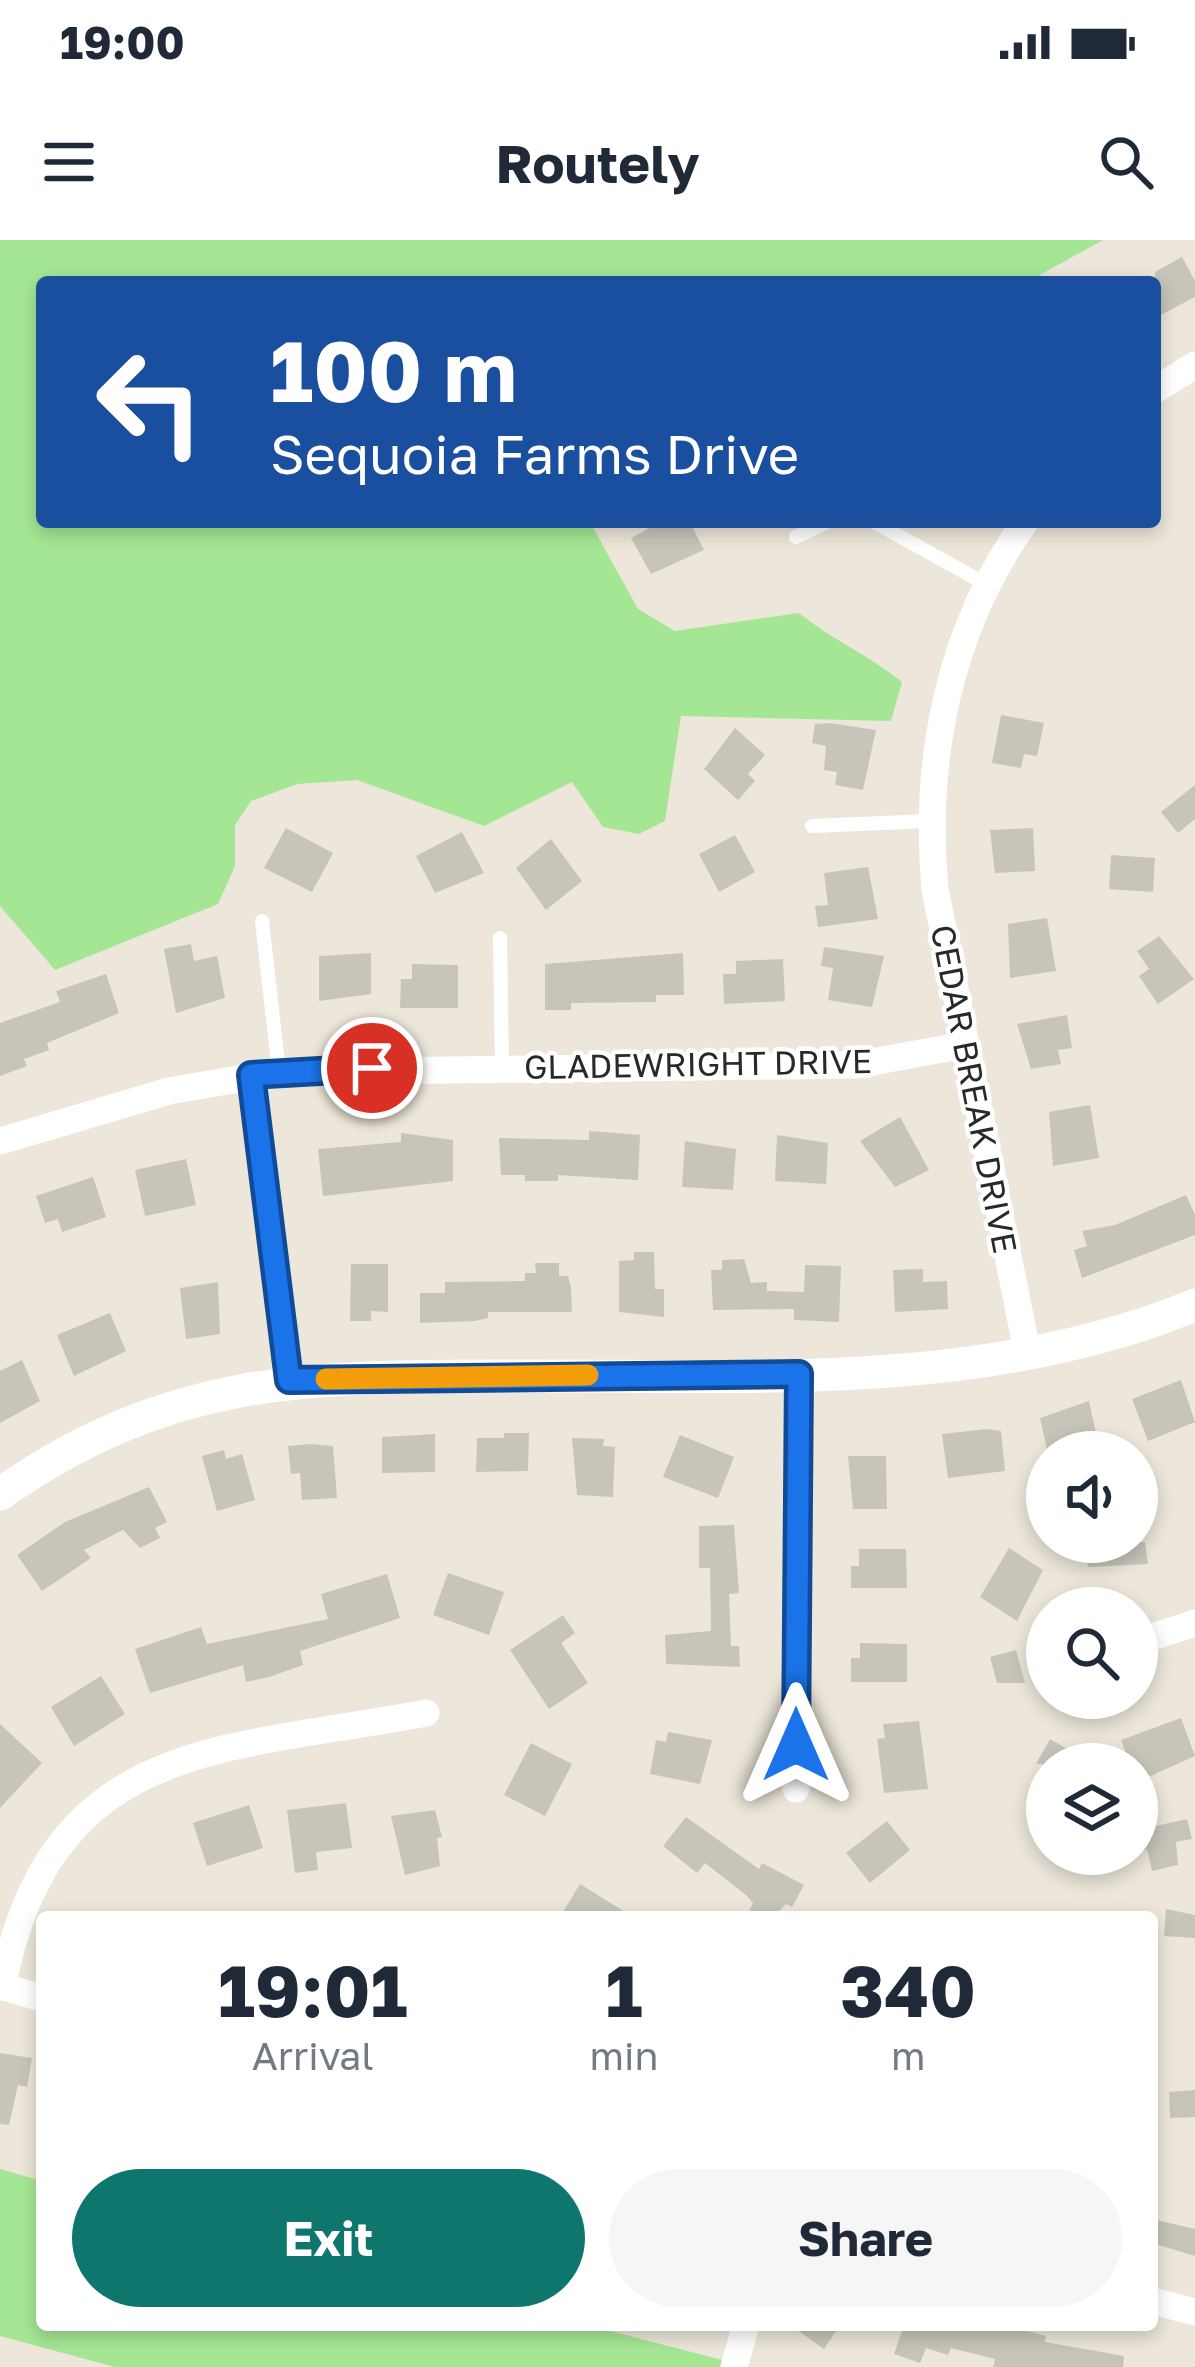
<!DOCTYPE html>
<html lang="en">
<head>
<meta charset="utf-8">
<style>
  :root { --surface:#fff; --page:#f6f6f7; --text:#1f2937; --muted:#747a83; --accent:#0f766e }
  body { margin:0; font-family:"Golos Text",sans-serif; background:var(--page); color:var(--text); height:100vh; display:flex; flex-direction:column; font-size:45px; white-space:nowrap }
  * { box-sizing:border-box; margin:0 }
  p { font-size:39px; color:var(--muted) }
  .icon { flex:none; width:66px; height:66px; fill:none; stroke:currentColor; stroke-width:2; stroke-linecap:round; stroke-linejoin:round }
  .map { position:relative; flex:1; overflow:hidden }
  .drawer { position:absolute; left:36px; top:1671px; width:1122px; height:420px; display:flex; flex-direction:column; background:var(--surface); border-radius:12px; box-shadow:0 6px 18px #0003 }
  .drawer>* { flex:none }
  .banner { position:absolute; left:36px; top:36px; width:1125px; height:252px; border-radius:12px; box-shadow:0 6px 18px #0003; background:#1a4fa0; color:#fff; overflow:hidden }
  .controls { position:absolute; left:1026px; top:1191px; display:grid; gap:24px }
  .controls a { display:grid; place-items:center; width:132px; height:132px; border-radius:50%; background:var(--surface); box-shadow:0 6px 18px #0003; font-size:60px }
  .pin { position:absolute; display:grid; place-items:center; width:102px; height:102px; color:#fff; margin:-51px; border:6px solid #fff; border-radius:50%; box-shadow:0 3px 12px #0007 }
  .me { position:absolute; width:132px; margin:-66px; rotate:0deg; stroke-linejoin:round; filter:drop-shadow(0 0 9px #0008) }
  .turn { display:flex; align-items:center; gap:42px; height:252px; padding:0 36px; font-size:54px }
  .turn .icon { width:156px; height:156px; stroke-width:2.5 }
  .turn b { display:block; font-size:84px; line-height:102px }
  .eta { display:flex; justify-content:space-evenly; align-items:center; height:204px; text-align:center }
  .eta b { font-size:72px; font-weight:700; line-height:84px }
  .primary-button { display:flex; gap:24px; margin-top:auto; padding:24px 36px }
  .primary-button a { flex:1; height:138px; border-radius:72px; background:var(--accent); color:#fff; font-size:48px; font-weight:700; line-height:138px; text-align:center }
  .primary-button a+a { background:var(--page); color:var(--text) }
  .status { display:flex; justify-content:space-between; align-items:center; height:84px; padding:0 60px; background:var(--surface); direction:ltr }
  .status svg { height:33px; fill:currentColor }
  header { display:flex; justify-content:space-between; align-items:center; height:156px; padding:0 36px; background:var(--surface); font-size:54px; font-weight:700 }
  .map>svg:first-child { display:block }
</style>
</head>
<body>
<div class="status"><b>19:00</b><svg viewBox="0 0 49 12"><path d="M0 12V9h3v3zM5 12V6h3v6zM10 12V3h3v9zM15 12V0h3v12zM26 1h20v11H26zM47 4h2v5h-2z"/></svg></div>
<header><svg class="icon" aria-label="menu" viewBox="0 0 24 24"><path d="M4 6h16M4 12h16M4 18h16"/></svg>Routely<svg class="icon" aria-label="search" viewBox="0 0 24 24"><circle cx="10" cy="10" r="6"/><path d="M15 15l6 6"/></svg></header>
<div class="map">
<svg width="1195" height="2127" viewBox="0 0 1195 2127">
  <rect width="100%" height="100%" fill="#ece7da"/>
  <g fill="#a5e694">
    <path d="M0,0h1103l-76,42h-985v240h548l48,87 37,22 124,-18c33,27 70,42 103,69l-11,39 -210,-5 -16,105 -26,13 -36,-7 -31,-45 -88,44 -127,-46 -60,4 -46,17 -16,24v41l-17,38 -163,66 -55,-64z"/>
    <path d="M0,1929l42,12v144h545l162,42h-634l-115,-31z"/>
  </g>
  <g fill="#c7c5b9">
    <path d="M1182,17l13,24v16l-40,21v-46z"/>
    <path d="M661,282h29l14,28 -53,24 -20,-36z"/>
    <path d="M1001,475l43,8 -7,33 -13,-2 -3,14 -29,-5z"/>
    <path d="M830,483l46,7 -13,60 -28,-5 2,-13 -13,-2 2,-24 -14,-3 3,-19z"/>
    <path d="M735,488l30,27 -17,19 7,7 -17,19 -34,-31z"/>
    <path d="M1195,545v34l-17,14 -17,-21z"/>
    <path d="M286,588l47,25 -21,39 -48,-24z"/>
    <path d="M1033,588l2,43 -40,2 -5,-43z"/>
    <path d="M462,592l22,41 -49,20 -19,-37z"/>
    <path d="M735,595l20,37 -36,20 -20,-38z"/>
    <path d="M551,599l31,42 -36,29 -30,-42z"/>
    <path d="M1111,615l44,3 -2,34 -44,-3z"/>
    <path d="M868,627l10,52 -60,8 -3,-21 13,-1 -4,-32z"/>
    <path d="M1047,678l9,53 -46,7 -2,-54z"/>
    <path d="M1159,696l35,43 -36,25 -19,-28 10,-7 -12,-18z"/>
    <path d="M191,704l3,17 23,-5 8,42 -49,15 -12,-64z"/>
    <path d="M824,707l60,9 -12,51 -44,-7 5,-32 -12,-2z"/>
    <path d="M371,713v41l-52,7v-45z"/>
    <path d="M683,713l1,42h-28v7l-85,1v7h-26v-46z"/>
    <path d="M783,719l2,42 -61,3 -1,-30h13v-13z"/>
    <path d="M412,724l46,1v43h-58l1,-29h11z"/>
    <path d="M106,734l13,39 -72,30 2,7 -25,9 3,7 -27,10v-53l60,-21 -4,-11z"/>
    <path d="M1067,775l5,33 -14,2 3,14 -30,5 -14,-45z"/>
    <path d="M1090,865l9,53 -46,8 -4,-54z"/>
    <path d="M900,877l29,53 -34,17 -35,-46z"/>
    <path d="M589,891l51,4 -2,45 -80,-5v6h-33v-6h-24l-2,-37 90,2z"/>
    <path d="M401,893l52,7v41l-130,15 -5,-47 83,-7z"/>
    <path d="M777,895l51,8 -2,41 -51,-3z"/>
    <path d="M685,901l51,8 -3,41 -51,-3z"/>
    <path d="M186,919l10,46 -51,11 -10,-46z"/>
    <path d="M93,937l13,40 -44,15 -4,-13 -13,4 -9,-27z"/>
    <path d="M1186,955l9,20v20l-113,43 -8,-28 13,-4 -5,-15 33,-6z"/>
    <path d="M634,1012h20l1,37h9v28l-45,-5v-51l15,-1z"/>
    <path d="M744,1019l7,24 16,-1v9l37,1 1,-27 36,1 -2,56 -45,-2v-11l-81,1 -2,-40h11v-10z"/>
    <path d="M535,1023h24v13h9l3,11 1,25h-84v6l-13,3 -55,2v-30h25v-11l80,-1v-8h11z"/>
    <path d="M351,1024h37v48l-17,-1v10h-21z"/>
    <path d="M923,1029v13l24,-1 1,28 -53,3 -2,-42z"/>
    <path d="M218,1042l2,52 -34,5 -6,-51z"/>
    <path d="M110,1073l16,38 -52,25 -17,-41z"/>
    <path d="M22,1120l18,41 -40,22v-52z"/>
    <path d="M1181,1140l14,42 -47,19 -16,-42z"/>
    <path d="M1089,1161l8,37 -50,12 -7,-32z"/>
    <path d="M987,1189l14,2 4,40 -57,7 -6,-44z"/>
    <path d="M504,1193h25l-1,38 -52,1 1,-34h27z"/>
    <path d="M435,1194v38l-53,1v-36z"/>
    <path d="M680,1195l54,22 -16,41 -55,-21z"/>
    <path d="M572,1198l32,1 -1,7 12,1 -2,50 -36,-2z"/>
    <path d="M311,1204l22,2 4,52 -35,2 -2,-27 -9,1 -3,-28z"/>
    <path d="M224,1210l2,9 16,-5 13,46 -38,11 -15,-55z"/>
    <path d="M848,1216h38l1,53h-34z"/>
    <path d="M149,1247l18,35 -12,6 5,10 -20,10 -17,-18 -39,20 7,8 -49,33 -25,-36 48,-33z"/>
    <path d="M734,1285l5,68 -10,1 2,52h8l1,21 -74,-3 -1,-29 46,-4 -1,-63h-11v-42z"/>
    <path d="M1085,1302h60l3,22 -60,3z"/>
    <path d="M1009,1308l34,22 -26,51 -37,-24z"/>
    <path d="M859,1309h47l1,39h-56v-22h8z"/>
    <path d="M448,1333l56,19 -15,43 -56,-20z"/>
    <path d="M387,1334l13,44 -100,33 3,14 -34,12 -23,5 -3,-17 -93,28 -15,-44 66,-22 6,17 121,-25 -7,-25z"/>
    <path d="M563,1375l12,18 -14,10 27,40 -39,26 -39,-59z"/>
    <path d="M860,1403l47,1v38h-56v-24h9z"/>
    <path d="M1016,1410l9,33h-28l-7,-26z"/>
    <path d="M101,1436l24,38 -51,32 -23,-39z"/>
    <path d="M1181,1478l14,38 -49,22 -5,-14h-11l-9,-24z"/>
    <path d="M919,1481l9,68 -44,4 -7,-54 8,-1 -2,-14z"/>
    <path d="M0,1484l42,39 -42,45z"/>
    <path d="M668,1492l44,8 -12,44 -50,-10 6,-34 10,2z"/>
    <path d="M1050,1499l43,25h-57z"/>
    <path d="M531,1503l41,21 -27,52 -41,-21z"/>
    <path d="M346,1563l6,45 -36,4 2,18 -23,3 -8,-63z"/>
    <path d="M249,1565l14,43 -56,18 -14,-43z"/>
    <path d="M435,1570l7,27 -5,1 3,28 -35,9 -14,-59z"/>
    <path d="M686,1577l73,52 3,-6 42,22 -12,22 -6,-3 -13,13h-27l7,-14 -7,-8 -41,-32 -8,10 -34,-27z"/>
    <path d="M1187,1579l5,20 -16,3 2,23 -26,6 -5,-22 -10,3v-22z"/>
    <path d="M887,1581l23,29 -40,33 -24,-30z"/>
    <path d="M580,1644l53,33h-73z"/>
    <path d="M1166,1669l29,6v23l-31,-2z"/>
    <path d="M0,1813l32,5 -5,29 -9,-2 -9,40 -9,-1z"/>
    <path d="M1195,1850v27l-25,1 -1,-26z"/>
    <path d="M1152,1979l43,10v27l-43,-13z"/>
    <path d="M790,2085h50l-16,24z"/>
    <path d="M904,2085l118,5 24,6 -1,6 79,14 -1,11h-130l2,-8 -44,-11 -3,7 -22,-7 -6,15 -26,-9z"/>
  </g>
  <g fill="none" stroke-linecap="round" stroke-linejoin="round">
    <g stroke="#fff" stroke-width="14">
      <path d="M874,282l112,62"/>
      <path d="M796,297l31,-15"/>
      <path d="M812,586l117,-5"/>
      <path d="M262,681l17,151"/>
      <path d="M500,698l2,129"/>
    </g>
    <g stroke="#fff" stroke-width="27">
      <path d="M1155,150l40,-25"/>
      <path d="M1025,282c-76,108 -102,237 -90,367l93,467"/>
      <path d="M251,835l38,305"/>
      <path d="M0,901l169,-50 110,-19 577,-7 108,-20"/>
      <path d="M1137,1402l58,-19"/>
      <path d="M796,1549l3,-415"/>
      <path d="M0,1746l42,12"/>
      <path d="M2,1747c49,-248 217,-235 424,-274"/>
      <path d="M1152,2061l43,11"/>
      <path d="M734,2127l12,-42"/>
    </g>
    <path stroke="#fff" stroke-width="33" d="M0,1254c173,-121 312,-117 512,-118 229,-2 467,18 683,-71"/>
  </g>
  <g fill="none" stroke-linecap="round" stroke-linejoin="round">
    <g stroke="#114b97" stroke-width="30">
      <path id="route" d="M372,828l-121,7 38,305 510,-6 -3,371"/>
    </g>
    <use href="#route" stroke="#1a73e8" stroke-width="21"/>
    <path stroke="#f59e0b" stroke-width="21" d="M326,1139l262,-4"/>
  </g>
  <g text-anchor="middle" stroke-width="9" stroke-linejoin="round" paint-order="stroke">
    <g font-size="33" fill="#292929" stroke="#fff">
      <text transform="translate(698 824) rotate(-1)" y="12">GLADEWRIGHT DRIVE</text>
      <text transform="translate(974 849) rotate(79)" y="12">CEDAR BREAK DRIVE</text>
    </g>
  </g>
</svg>
<div class="controls">
<a><svg class="icon" aria-label="sound" viewBox="0 0 24 24"><path d="M4 9h4l5-4v14l-5-4H4zM17 9q2 3 0 6"/></svg></a>
<a><svg class="icon" aria-label="search" viewBox="0 0 24 24"><circle cx="10" cy="10" r="6"/><path d="M15 15l6 6"/></svg></a>
<a><svg class="icon" aria-label="layers" viewBox="0 0 24 24"><path d="M12 4l9 5-9 5-9-5zM3 14l9 5 9-5"/></svg></a>
</div>
<div class="pin" style="left:372px;top:828px;background:#d93025"><svg class="icon" aria-label="arrive" viewBox="0 0 24 24"><path d="M6 21V4h12l-3 4 3 4H6"/></svg></div>
<svg class="me" style="left:796px;top:1505px" viewBox="-20 -20 40 40"><path d="M0-17L14 15 0 8-14 15z" fill="#1a73e8" stroke="#fff" stroke-width="4"/></svg>
<div class="banner">
<div class="turn"><svg class="icon" aria-label="left" viewBox="0 0 24 24"><path d="M17 20v-9H6M10 6l-5 5 5 5"/></svg><div><b>100 m</b>Sequoia Farms Drive</div></div>
</div>
<section class="drawer">
<div class="eta">
<div><b>19:01</b><p>Arrival</p></div>
<div><b>1</b><p>min</p></div>
<div><b>340</b><p>m</p></div>
</div>
<div class="primary-button"><a>Exit</a><a>Share</a></div>
</section>
</div>
</body>
</html>
